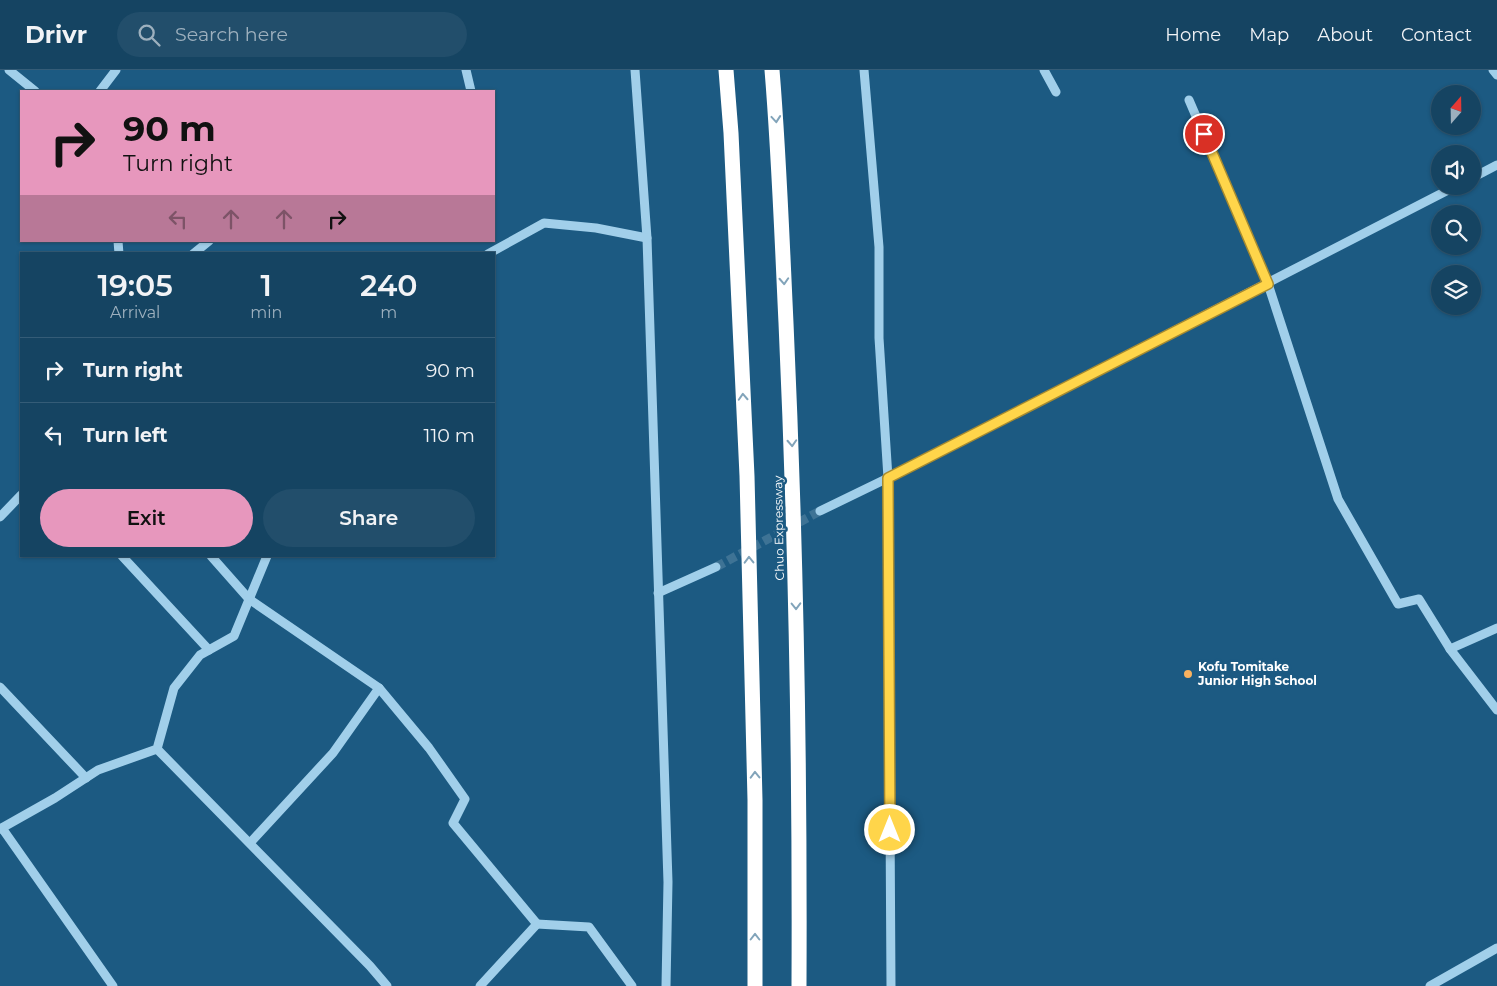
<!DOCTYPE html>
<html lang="en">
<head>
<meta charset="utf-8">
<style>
  :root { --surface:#154462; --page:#224e6b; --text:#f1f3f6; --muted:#9db0be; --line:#345c77; --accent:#e797bd }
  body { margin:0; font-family:Montserrat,sans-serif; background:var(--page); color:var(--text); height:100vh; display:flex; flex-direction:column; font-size:19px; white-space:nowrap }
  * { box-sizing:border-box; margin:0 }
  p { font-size:16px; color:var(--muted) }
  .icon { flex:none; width:28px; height:28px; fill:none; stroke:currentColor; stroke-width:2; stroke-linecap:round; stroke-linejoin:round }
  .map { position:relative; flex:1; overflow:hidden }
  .panel { position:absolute; left:20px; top:182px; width:475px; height:305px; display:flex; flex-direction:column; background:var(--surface); border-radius:0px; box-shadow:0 1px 4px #0004,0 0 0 1px var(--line) }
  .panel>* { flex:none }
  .top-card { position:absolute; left:20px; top:20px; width:475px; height:152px; border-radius:0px; box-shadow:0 1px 4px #0004,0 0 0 1px var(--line); background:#e797bd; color:#111; overflow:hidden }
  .needle { width:32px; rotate:20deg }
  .tools { position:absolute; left:1431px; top:15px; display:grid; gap:10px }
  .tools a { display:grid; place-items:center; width:50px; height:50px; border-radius:50%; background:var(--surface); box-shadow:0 1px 4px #0004,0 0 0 1px var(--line); font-size:25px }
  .pin { position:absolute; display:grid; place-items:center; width:42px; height:42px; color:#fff; margin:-21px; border:2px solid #fff; border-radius:50%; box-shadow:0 1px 5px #0007 }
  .me { position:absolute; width:55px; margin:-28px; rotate:0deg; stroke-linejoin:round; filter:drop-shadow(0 0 4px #0008) }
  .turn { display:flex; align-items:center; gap:18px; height:105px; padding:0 20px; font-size:22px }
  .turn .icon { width:65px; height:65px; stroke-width:2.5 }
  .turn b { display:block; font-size:35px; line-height:42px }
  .lanes { display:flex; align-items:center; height:48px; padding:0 20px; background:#0003; justify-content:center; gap:25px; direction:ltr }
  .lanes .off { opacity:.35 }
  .eta { display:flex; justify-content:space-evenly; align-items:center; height:85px; text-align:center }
  .eta b { font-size:30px; font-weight:600; line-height:35px }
  .primary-button { display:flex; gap:10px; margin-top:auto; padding:10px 20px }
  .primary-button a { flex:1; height:58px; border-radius:30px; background:var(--accent); color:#111; font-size:20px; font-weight:600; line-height:58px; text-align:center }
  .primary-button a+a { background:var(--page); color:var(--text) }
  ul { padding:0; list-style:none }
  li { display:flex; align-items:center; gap:15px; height:65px; padding:0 20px; border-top:1px solid var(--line) }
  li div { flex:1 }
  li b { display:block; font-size:19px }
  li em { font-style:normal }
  header { display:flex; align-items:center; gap:30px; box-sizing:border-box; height:70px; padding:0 25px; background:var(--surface); border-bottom:1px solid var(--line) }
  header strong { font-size:24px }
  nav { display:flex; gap:28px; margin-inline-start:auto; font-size:18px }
  .search { width:350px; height:45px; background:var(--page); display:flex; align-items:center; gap:12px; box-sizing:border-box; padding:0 18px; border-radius:28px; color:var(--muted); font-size:19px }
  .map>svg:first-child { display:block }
</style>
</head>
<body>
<header>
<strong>Drivr</strong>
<div class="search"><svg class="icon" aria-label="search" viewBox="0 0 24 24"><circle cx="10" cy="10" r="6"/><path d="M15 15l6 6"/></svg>Search here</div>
<nav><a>Home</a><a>Map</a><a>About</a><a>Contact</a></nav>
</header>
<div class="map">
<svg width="1497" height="916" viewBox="0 0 1497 916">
  <rect width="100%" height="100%" fill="#1c5a82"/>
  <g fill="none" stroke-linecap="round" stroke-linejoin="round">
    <path stroke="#3e7395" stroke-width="9" stroke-dasharray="9 4.5" stroke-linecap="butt" d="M716,497l104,-56"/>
    <g stroke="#a1cfea" stroke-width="9">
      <path d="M9,0l26,21"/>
      <path d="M466,0l5,21"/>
      <path d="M635,0l12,168 21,644 -2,104"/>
      <path d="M864,0l15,177v91l9,140 3,508"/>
      <path d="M1044,0l12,22"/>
      <path d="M1493,0l4,5"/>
      <path d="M100,21l16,-21"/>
      <path d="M1189,30l79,184 70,215 60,105 21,-5 31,50 47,61"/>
      <path d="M1472,108l25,-13"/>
      <path d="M118,171l1,13"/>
      <path d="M193,184l16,-13"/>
      <path d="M488,184l56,-31 52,5 51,10"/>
      <path d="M820,441l68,-33 568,-292"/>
      <path d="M0,447l21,-22"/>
      <path d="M122,486l87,94"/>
      <path d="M211,486l38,43 130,89 50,60 36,51 -12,24 84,101 -57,62"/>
      <path d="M658,523l58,-26"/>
      <path d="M1450,579l47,-21"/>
      <path d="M0,617l86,91"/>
      <path d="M157,679l213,217 17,20"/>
      <path d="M2,758l111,158"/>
      <path d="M0,759l55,-31 43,-28 59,-21 17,-61 26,-33 34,-19 33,-80"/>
      <path d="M250,773l83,-90 46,-65"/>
      <path d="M537,854l52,3 43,59"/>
      <path d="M1430,916l67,-38"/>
    </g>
    <g stroke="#fff" stroke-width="15">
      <path d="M726,0l5,63 16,343 8,324v186"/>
      <path d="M772,0c7,84 10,169 14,253 10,221 14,442 13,663"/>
    </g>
  </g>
  <defs><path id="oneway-chevron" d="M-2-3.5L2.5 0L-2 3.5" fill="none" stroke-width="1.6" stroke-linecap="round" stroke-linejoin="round" transform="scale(1.25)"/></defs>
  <g stroke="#82a4ba">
    <use href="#oneway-chevron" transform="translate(776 49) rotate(85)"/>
    <use href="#oneway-chevron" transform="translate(784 211) rotate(87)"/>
    <use href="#oneway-chevron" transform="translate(743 327) rotate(-93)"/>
    <use href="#oneway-chevron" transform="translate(792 373) rotate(87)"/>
    <use href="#oneway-chevron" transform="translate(749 490) rotate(-91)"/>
    <use href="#oneway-chevron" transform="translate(796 536) rotate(89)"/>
    <use href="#oneway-chevron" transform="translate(755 705) rotate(-91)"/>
    <use href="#oneway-chevron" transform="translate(755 867) rotate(-90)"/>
  </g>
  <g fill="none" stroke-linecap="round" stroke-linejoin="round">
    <g stroke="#a68a30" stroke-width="12">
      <path id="route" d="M890,760l-2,-352 380,-194 -64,-150"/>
    </g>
    <use href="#route" stroke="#ffd54a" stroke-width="9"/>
  </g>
  <circle fill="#fab25f" stroke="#1c5a82" stroke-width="2" cx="1188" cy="604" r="5"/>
  <g text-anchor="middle" stroke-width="5" stroke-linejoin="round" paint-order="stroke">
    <g font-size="12" fill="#fff" stroke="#1c5a82">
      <text transform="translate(779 458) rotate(-91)" y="4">Chuo Expressway</text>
    </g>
    <g font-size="12" font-weight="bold" fill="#fff" stroke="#1c5a82" text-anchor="start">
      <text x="1198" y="601">Kofu Tomitake<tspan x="1198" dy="14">Junior High School</tspan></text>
    </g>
  </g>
</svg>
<div class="tools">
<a><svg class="needle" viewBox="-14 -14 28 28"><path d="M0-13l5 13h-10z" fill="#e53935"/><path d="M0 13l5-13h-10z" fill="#9db0be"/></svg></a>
<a><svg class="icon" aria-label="sound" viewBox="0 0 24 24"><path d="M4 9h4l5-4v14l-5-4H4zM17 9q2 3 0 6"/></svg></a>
<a><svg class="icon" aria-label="search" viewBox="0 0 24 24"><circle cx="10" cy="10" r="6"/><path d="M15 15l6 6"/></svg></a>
<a><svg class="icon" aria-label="layers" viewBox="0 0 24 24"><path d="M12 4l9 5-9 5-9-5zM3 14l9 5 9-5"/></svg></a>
</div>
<div class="pin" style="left:1204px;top:64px;background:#d93025"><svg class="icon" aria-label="arrive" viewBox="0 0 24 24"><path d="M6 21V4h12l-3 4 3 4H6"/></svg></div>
<svg class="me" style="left:890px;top:760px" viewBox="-20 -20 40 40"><circle r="17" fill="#ffd54a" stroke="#fff" stroke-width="3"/><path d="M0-11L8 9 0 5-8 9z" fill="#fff"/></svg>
<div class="top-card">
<div class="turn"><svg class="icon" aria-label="right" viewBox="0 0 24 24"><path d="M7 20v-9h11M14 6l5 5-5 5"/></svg><div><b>90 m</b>Turn right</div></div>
<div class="lanes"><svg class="icon off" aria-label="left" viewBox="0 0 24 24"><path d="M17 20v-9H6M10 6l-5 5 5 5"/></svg><svg class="icon off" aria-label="ahead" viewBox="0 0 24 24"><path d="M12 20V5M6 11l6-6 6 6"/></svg><svg class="icon off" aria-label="ahead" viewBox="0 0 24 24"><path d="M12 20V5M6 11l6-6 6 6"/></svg><svg class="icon" aria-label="right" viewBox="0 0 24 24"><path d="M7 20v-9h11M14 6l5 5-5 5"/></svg></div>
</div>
<section class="panel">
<div class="eta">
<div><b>19:05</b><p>Arrival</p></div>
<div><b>1</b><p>min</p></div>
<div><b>240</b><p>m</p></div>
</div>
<ul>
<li><svg class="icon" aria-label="right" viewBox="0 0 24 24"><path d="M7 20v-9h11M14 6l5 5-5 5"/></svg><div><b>Turn right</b></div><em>90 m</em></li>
<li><svg class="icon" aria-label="left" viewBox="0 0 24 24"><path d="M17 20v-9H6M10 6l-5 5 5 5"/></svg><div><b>Turn left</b></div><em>110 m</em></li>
</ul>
<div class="primary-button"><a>Exit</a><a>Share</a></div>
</section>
</div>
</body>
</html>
